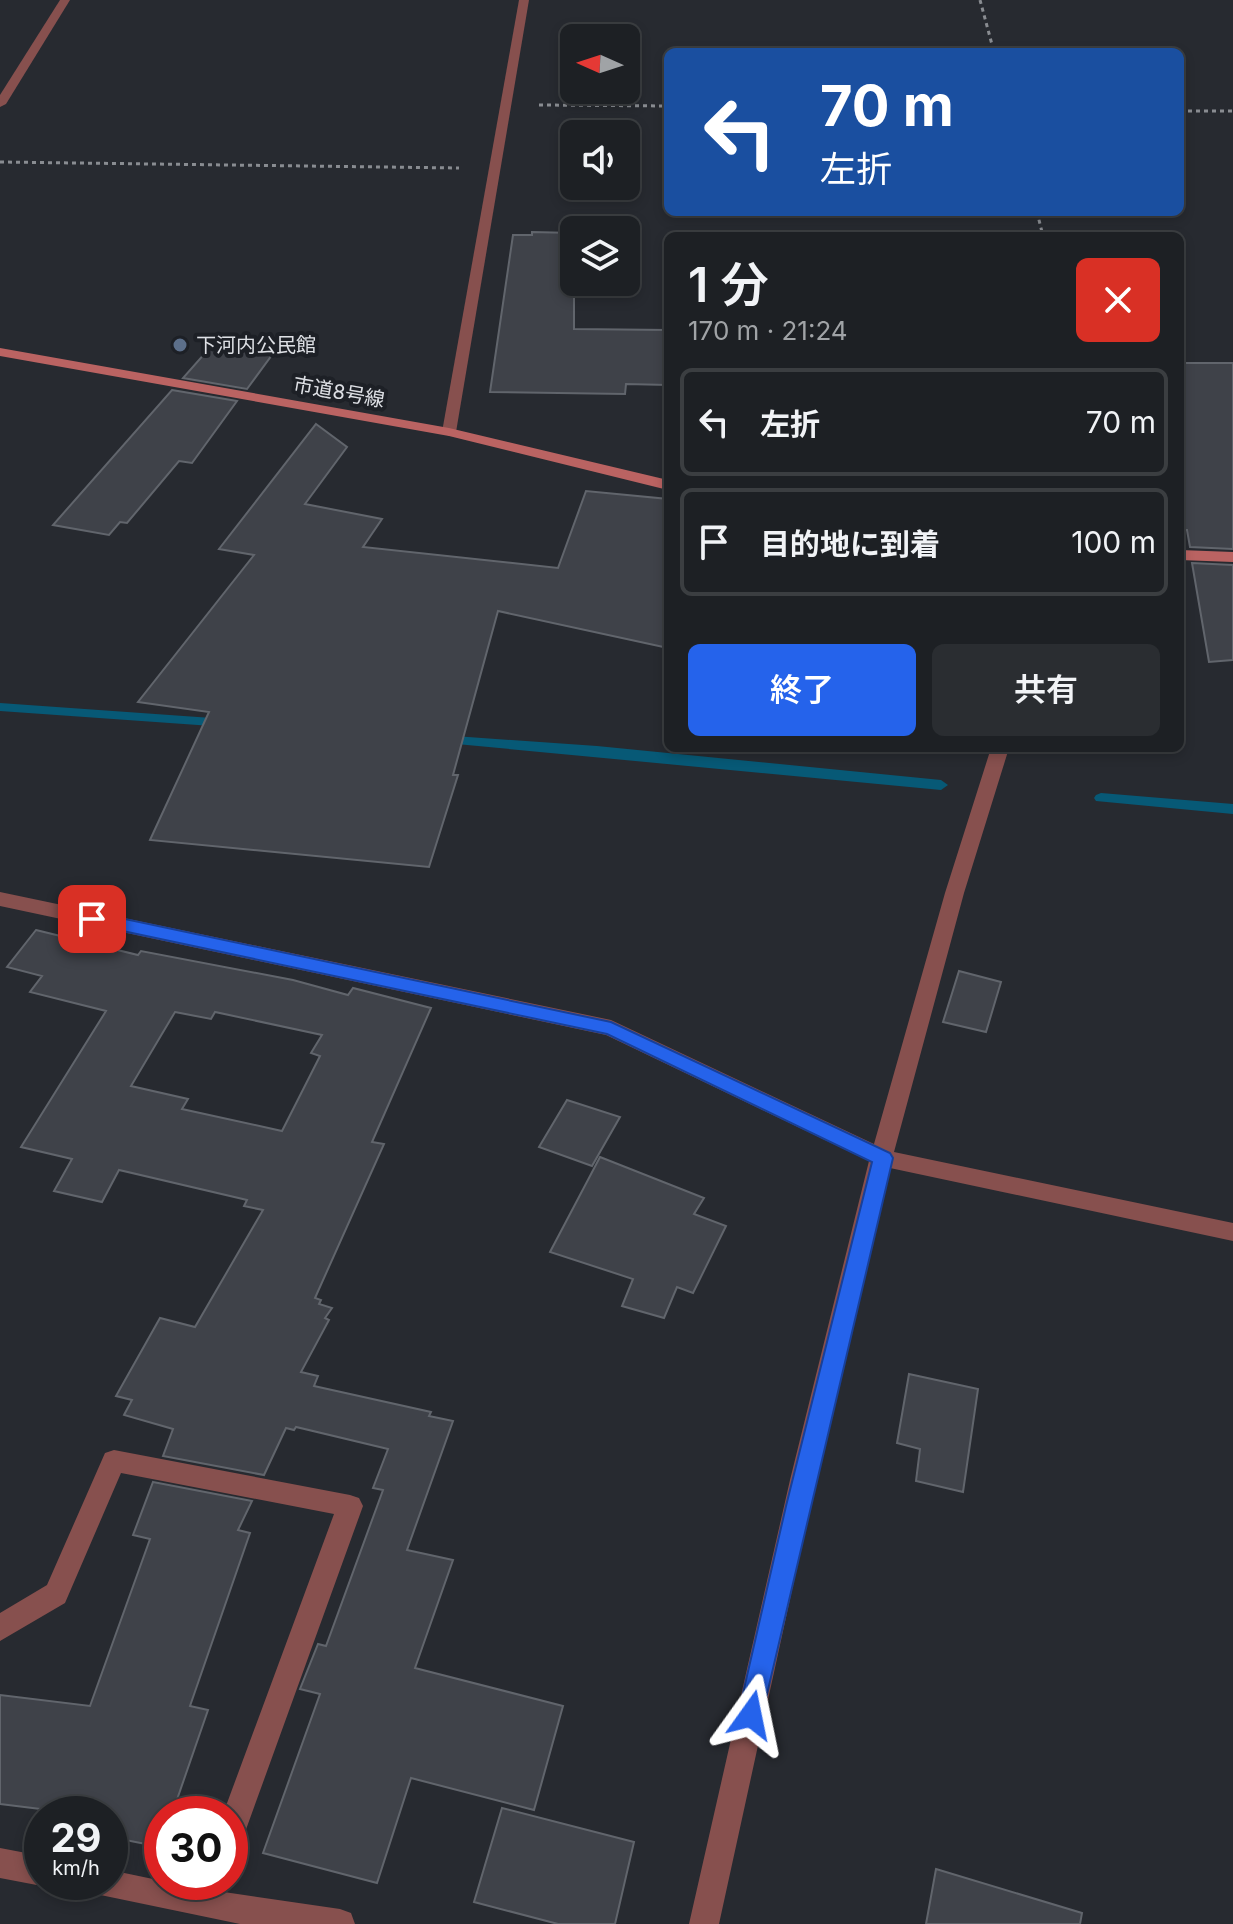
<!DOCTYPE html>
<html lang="ja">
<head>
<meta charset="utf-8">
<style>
  :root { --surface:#1d2024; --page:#2a2d31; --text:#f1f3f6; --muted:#a0a3a6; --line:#3b3e41; --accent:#2563eb }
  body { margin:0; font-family:Inter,"Noto Sans JP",sans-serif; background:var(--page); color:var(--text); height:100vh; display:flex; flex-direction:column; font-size:30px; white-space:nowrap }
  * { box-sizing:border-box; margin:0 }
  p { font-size:26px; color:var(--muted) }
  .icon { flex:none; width:44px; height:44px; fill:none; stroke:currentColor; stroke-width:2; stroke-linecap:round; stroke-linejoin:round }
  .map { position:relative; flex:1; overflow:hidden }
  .sheet { position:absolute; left:664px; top:232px; width:520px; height:520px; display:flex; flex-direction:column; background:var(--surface); border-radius:12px; box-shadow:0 4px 12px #0003,0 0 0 2px var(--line) }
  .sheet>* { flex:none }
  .banner { position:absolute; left:664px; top:48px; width:520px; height:168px; border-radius:12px; box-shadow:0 4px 12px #0003,0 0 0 2px var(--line); background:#1a4fa0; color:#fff; overflow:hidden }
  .needle { width:52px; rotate:273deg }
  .buttons { position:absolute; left:560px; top:24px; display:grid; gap:16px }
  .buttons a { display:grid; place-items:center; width:80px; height:80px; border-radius:12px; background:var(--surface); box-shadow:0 4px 12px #0003,0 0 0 2px var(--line); font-size:40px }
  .speed { position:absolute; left:24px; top:1796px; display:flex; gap:16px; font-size:40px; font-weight:700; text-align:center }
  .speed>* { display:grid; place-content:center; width:104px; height:104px; border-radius:50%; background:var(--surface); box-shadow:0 4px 12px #0003,0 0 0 2px var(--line); line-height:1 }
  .speed small { font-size:20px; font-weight:400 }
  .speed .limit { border:12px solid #d22; background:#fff; color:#111 }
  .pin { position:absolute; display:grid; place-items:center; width:68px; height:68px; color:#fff; margin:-34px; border-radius:16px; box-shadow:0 4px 12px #0006 }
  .me { position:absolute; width:88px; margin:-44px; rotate:12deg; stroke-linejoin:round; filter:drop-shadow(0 0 6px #0008) }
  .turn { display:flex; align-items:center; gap:28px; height:168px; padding:0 24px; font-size:36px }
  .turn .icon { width:104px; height:104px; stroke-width:2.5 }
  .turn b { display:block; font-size:56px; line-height:68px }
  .round { display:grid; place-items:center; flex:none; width:84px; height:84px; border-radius:12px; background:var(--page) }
  .overview { display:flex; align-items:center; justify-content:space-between; height:136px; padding:0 24px }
  h1 { font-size:48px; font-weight:600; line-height:60px }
  .button { display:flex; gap:16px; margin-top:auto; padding:16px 24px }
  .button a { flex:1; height:92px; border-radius:12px; background:var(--accent); color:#fff; font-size:32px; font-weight:600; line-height:92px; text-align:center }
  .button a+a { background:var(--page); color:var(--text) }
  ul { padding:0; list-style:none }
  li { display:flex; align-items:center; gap:24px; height:108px; margin:0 16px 12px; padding:0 8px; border:4px solid var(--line); border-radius:12px }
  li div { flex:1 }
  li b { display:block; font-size:30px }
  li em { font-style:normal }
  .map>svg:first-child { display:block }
</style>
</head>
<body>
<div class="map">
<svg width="1233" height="1924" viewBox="0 0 1233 1924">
  <rect width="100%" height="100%" fill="#272a30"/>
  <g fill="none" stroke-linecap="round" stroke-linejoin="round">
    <g fill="#075976" fill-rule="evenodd">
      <path d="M0,703l226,16 7,4 -7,4 -226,-16z"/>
      <path d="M440,735l157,11 344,34 7,5 -7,5 -506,-48 -2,-3 2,-3z"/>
      <path d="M1101,793l132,11v10l-137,-13 -2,-3 2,-3z"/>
    </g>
  </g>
  <g fill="#3f4249" stroke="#61656c" stroke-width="2" fill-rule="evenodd">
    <path d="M532,232l42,1v96l94,1v55l-42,-1 -1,10 -135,-2 23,-157h19z"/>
    <path d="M221,335l59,9 -33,45 -64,-11z"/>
    <path d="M1180,363h53v186l-43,-2 -3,-17h-7z"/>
    <path d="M172,390l65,11 -45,62 -13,-2 -52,62 -7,-1 -11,13 -56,-10z"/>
    <path d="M316,424l31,23 -42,57 77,15 -19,28 195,21 28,-77 82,8v149l-170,-37 -45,164h5l-29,92 -279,-27 59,-128 -71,-10 116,-147 -35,-6z"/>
    <path d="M1192,563l41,2v95l-24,2z"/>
    <path d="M36,930l102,25 3,-4 152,29 55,15 5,-7 78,20 -59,134 12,2 -69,154 6,2 -2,4 13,4 -7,10 4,2 -28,52 17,4 -4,10 117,26 -2,4 24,5 -46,129 46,10 -38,108 148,38 -29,104 -123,-32 -34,105 -114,-30 57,-159 -20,-5 18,-45 8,2 57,-156 -10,-2 15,-39 -92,-22 -2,3 -8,-2 -22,47 -101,-19 10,-27 -49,-14 8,-15 -16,-4 44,-78 35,9 68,-117 -19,-4 3,-6 -128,-30 -17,32 -48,-11 18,-32 -51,-12 85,-136 -76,-19 12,-16 -35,-9zM175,1012l36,7 4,-7 107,23 -11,18 9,3 -38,75 -100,-22 6,-10 -57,-13z"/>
    <path d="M959,971l42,11 -15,50 -43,-10z"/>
    <path d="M567,1100l53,17 -28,49 -53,-19z"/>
    <path d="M600,1157l104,41 -10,16 32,12 -33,67 -16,-6 -13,31 -42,-12 11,-27 -83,-27z"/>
    <path d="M909,1374l69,15 -15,103 -47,-11 4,-32 -23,-6z"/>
    <path d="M153,1482l99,19 -14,29 12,3 -60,173 18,4 -36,104h-10l-1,33 -51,-10v-23h-29l-81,-10v-109l90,11 60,-167 -17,-4z"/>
    <path d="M502,1808l132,34 -19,82h-57l-84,-22z"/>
    <path d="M936,1869l146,44 -2,11h-154z"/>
  </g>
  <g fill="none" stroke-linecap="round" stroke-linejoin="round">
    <g stroke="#898c91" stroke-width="3" stroke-dasharray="4 4" stroke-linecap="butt">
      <path d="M980,0l14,52"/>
      <path d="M539,105l129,1"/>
      <path d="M1180,111h53"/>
      <path d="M0,162l459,6"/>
      <path d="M1037,212l6,24"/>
    </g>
    <g fill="#87504e" fill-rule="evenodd">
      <path d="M60,0h10l-64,104 -6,3v-12z"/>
      <path d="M519,0h10l-73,432 -7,4 -7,-4z"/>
      <path d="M991,748h18l-45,145 -70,259 339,71v18l-343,-73 -74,312 -97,444h-30l101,-444 79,-319 -263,-126 -606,-129v-14l611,128 263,124 71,-251z"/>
      <path d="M114,1450l236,45 9,3 4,8 -119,329 -4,10 -10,4v-35h-7l111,-300 -213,-41 -56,130 -65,38v-28l47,-28 58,-132z"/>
      <path d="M0,1848l42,8v26h9l-9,4 -42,-8z"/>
      <path d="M110,1870l86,18 2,-6h30l-4,10 116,17 11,4 4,11h-115l-154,-32 -5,-10h29z"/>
    </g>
    <g fill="#ba6362" fill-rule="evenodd">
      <path d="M0,348l449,80 219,52v10l-219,-54 -449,-80z"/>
      <path d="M1180,550l53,2v10l-53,-2z"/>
    </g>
  </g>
  <path fill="#2563eb" stroke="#184099" stroke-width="2" d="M92,912l519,110 279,131 3,5 -133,566 -9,3 -9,-3 -4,-9 48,-209 86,-344 -265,-128 -522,-111 -2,-4 2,-5z"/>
  <circle fill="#5c6f8a" stroke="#1d2026" stroke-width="3" cx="180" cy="345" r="8"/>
  <g text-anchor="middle" stroke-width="8" stroke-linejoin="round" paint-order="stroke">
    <g font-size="20" fill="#dee0e5" stroke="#1d2026" text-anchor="start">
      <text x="196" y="352">下河内公民館</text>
    </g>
    <g font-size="20" fill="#dee0e5" stroke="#1d2026">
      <text transform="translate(339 392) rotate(10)" y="7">市道8号線</text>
    </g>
  </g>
</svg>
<div class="buttons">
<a><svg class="needle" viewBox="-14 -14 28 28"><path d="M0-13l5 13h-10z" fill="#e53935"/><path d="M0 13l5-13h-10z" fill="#a0a3a6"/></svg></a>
<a><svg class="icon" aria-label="sound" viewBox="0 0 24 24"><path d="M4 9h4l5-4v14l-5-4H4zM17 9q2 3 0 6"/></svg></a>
<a><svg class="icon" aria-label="layers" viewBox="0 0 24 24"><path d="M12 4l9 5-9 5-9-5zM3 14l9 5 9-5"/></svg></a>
</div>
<div class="speed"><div>29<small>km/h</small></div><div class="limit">30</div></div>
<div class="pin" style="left:92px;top:919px;background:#d93025"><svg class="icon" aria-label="arrive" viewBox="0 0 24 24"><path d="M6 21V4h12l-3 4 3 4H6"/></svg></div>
<svg class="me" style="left:751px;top:1715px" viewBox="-20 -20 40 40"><path d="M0-17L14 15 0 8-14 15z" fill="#2563eb" stroke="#fff" stroke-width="4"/></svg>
<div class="banner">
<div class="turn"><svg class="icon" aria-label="left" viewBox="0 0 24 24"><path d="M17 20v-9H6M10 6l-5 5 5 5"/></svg><div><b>70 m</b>左折</div></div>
</div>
<section class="sheet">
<div class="overview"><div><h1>1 分</h1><p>170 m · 21:24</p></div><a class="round" style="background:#d93025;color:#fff"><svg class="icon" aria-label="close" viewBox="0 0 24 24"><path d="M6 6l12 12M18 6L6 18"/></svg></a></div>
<ul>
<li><svg class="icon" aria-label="left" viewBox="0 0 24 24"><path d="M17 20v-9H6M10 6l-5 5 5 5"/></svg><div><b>左折</b></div><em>70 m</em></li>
<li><svg class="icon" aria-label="arrive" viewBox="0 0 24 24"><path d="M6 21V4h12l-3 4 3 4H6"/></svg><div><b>目的地に到着</b></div><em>100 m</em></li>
</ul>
<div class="button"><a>終了</a><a>共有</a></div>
</section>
</div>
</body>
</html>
